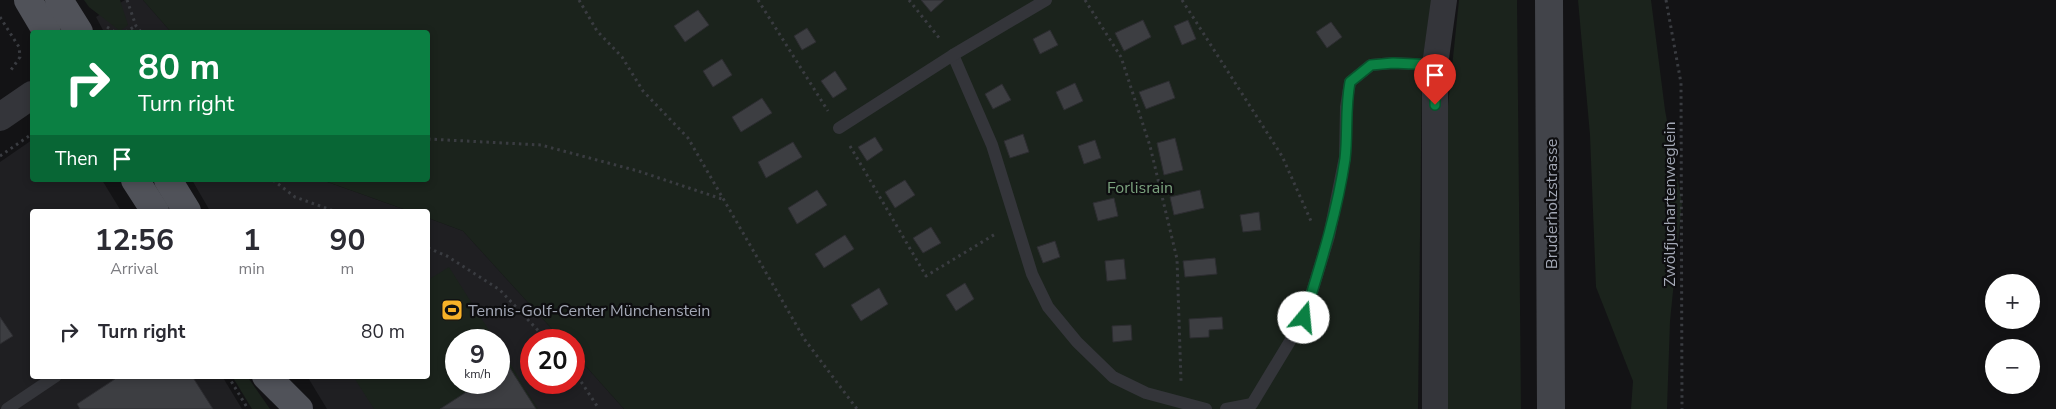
<!DOCTYPE html>
<html lang="en">
<head>
<meta charset="utf-8">
<style>
  :root { --surface:#fff; --page:#f2f2f3; --text:#2b2b33; --muted:#7c7c81 }
  body { margin:0; font-family:"Nunito Sans",sans-serif; background:var(--page); color:var(--text); height:100vh; display:flex; flex-direction:column; font-size:19px; white-space:nowrap }
  * { box-sizing:border-box; margin:0 }
  p { font-size:16px; color:var(--muted) }
  .icon { flex:none; width:28px; height:28px; fill:none; stroke:currentColor; stroke-width:2; stroke-linecap:round; stroke-linejoin:round }
  .map { position:relative; flex:1; overflow:hidden }
  .drawer { position:absolute; left:30px; top:209px; width:400px; height:170px; display:flex; flex-direction:column; background:var(--surface); border-radius:5px; box-shadow:0 2px 8px #0003 }
  .drawer>* { flex:none }
  .top-card { position:absolute; left:30px; top:30px; width:400px; height:152px; border-radius:5px; box-shadow:0 2px 8px #0003; background:#0b8043; color:#fff; overflow:hidden }
  .fabs { position:absolute; left:1985px; top:274px; display:grid; gap:10px }
  .fabs a { display:grid; place-items:center; width:55px; height:55px; border-radius:50%; background:var(--surface); box-shadow:0 2px 8px #0003; font-size:25px }
  .speed { position:absolute; left:445px; top:329px; display:flex; gap:10px; font-size:25px; font-weight:700; text-align:center }
  .speed>* { display:grid; place-content:center; width:65px; height:65px; border-radius:50%; background:var(--surface); box-shadow:0 2px 8px #0003; line-height:1 }
  .speed small { font-size:12px; font-weight:400 }
  .speed .limit { border:8px solid #d22; background:#fff; color:#111 }
  .pin { position:absolute; display:grid; place-items:center; width:42px; height:42px; color:#fff; margin:-51px -21px; border-radius:50% 50% 50% 0; rotate:-45deg; box-shadow:0 0 5px #0007 }
  .pin .icon { rotate:45deg }
  .me { position:absolute; width:55px; margin:-28px; rotate:17deg; stroke-linejoin:round; filter:drop-shadow(0 0 4px #0008) }
  .turn { display:flex; align-items:center; gap:18px; height:105px; padding:0 25px; font-size:22px }
  .turn .icon { width:65px; height:65px; stroke-width:2.5 }
  .turn b { display:block; font-size:35px; line-height:42px }
  .then { display:flex; align-items:center; height:48px; padding:0 25px; background:#0003; gap:10px; font-size:19px }
  .eta { display:flex; justify-content:space-evenly; align-items:center; height:85px; text-align:center }
  .eta b { font-size:30px; font-weight:700; line-height:35px }
  ul { padding:0; list-style:none }
  li { display:flex; align-items:center; gap:15px; height:75px; padding:0 25px }
  li div { flex:1 }
  li b { display:block; font-size:19px }
  li em { font-style:normal }
  .map>svg:first-child { display:block }
</style>
</head>
<body>
<div class="map">
<svg width="2056" height="409" viewBox="0 0 2056 409">
  <rect width="100%" height="100%" fill="#131315"/>
  <g fill="#1f1f22" fill-rule="evenodd">
    <path d="M125,0h18l28,32h-67l-8,-15z"/>
    <path d="M32,140v40h70l19,31h-89v165h190l20,33h-242v-247z"/>
    <path d="M192,180h130l87,31h-199z"/>
    <path d="M428,218l35,13 99,109h-31v42h43v-29l50,56h-297l-20,-33h121zM456,340h43v42h-43z"/>
  </g>
  <g fill="#1b231c">
    <path d="M84,0h36l8,25 -8,6 -31,-24z"/>
    <path d="M143,0h1289l-10,64 -4,345h-794l-50,-56v-13h-12l-99,-109 -35,-13v-7h-19l-87,-31h106v-148h-257z"/>
    <path d="M1459,0h58l4,409h-77v-265z"/>
    <path d="M1578,0h73l14,110 17,93 -12,118 -3,88h-36l2,-28 -37,-94 -6,-152z"/>
    <path d="M449,267l46,73h-39v42h43v-36l39,63h-164l-21,-33h75v-96z"/>
    <path d="M232,376h15l23,33h-18z"/>
  </g>
  <g fill="#3d3e42" stroke="#2d2d31">
    <path d="M921,0h23l-13,12z"/>
    <path d="M698,10l11,15 -24,17 -11,-16z"/>
    <path d="M1143,20l8,17 -27,14 -9,-18z"/>
    <path d="M1188,20l8,19 -14,6 -8,-19z"/>
    <path d="M1331,22l11,15 -15,11 -11,-16z"/>
    <path d="M807,28l9,14 -14,8 -8,-14z"/>
    <path d="M1050,30l8,15 -18,9 -7,-15z"/>
    <path d="M722,59l10,16 -19,12 -10,-16z"/>
    <path d="M835,71l12,18 -14,9 -12,-17z"/>
    <path d="M1169,81l6,17 -29,11 -7,-17z"/>
    <path d="M1075,83l8,18 -19,9 -8,-18z"/>
    <path d="M1002,84l9,16 -18,9 -8,-15z"/>
    <path d="M762,98l10,15 -31,19 -9,-15z"/>
    <path d="M1023,134l6,18 -19,6 -6,-17z"/>
    <path d="M875,137l8,13 -16,11 -9,-14z"/>
    <path d="M1175,138l8,32 -19,5 -7,-32z"/>
    <path d="M1095,140l6,18 -17,6 -6,-18z"/>
    <path d="M793,142l9,15 -36,21 -8,-16z"/>
    <path d="M905,180l10,15 -20,13 -10,-16z"/>
    <path d="M817,190l10,15 -30,19 -9,-16z"/>
    <path d="M1200,190l4,18 -30,7 -4,-18z"/>
    <path d="M1114,198l4,18 -20,5 -5,-18z"/>
    <path d="M1259,212l2,18 -18,2 -3,-17z"/>
    <path d="M931,227l10,16 -18,10 -10,-15z"/>
    <path d="M845,235l9,14 -30,19 -9,-14z"/>
    <path d="M1055,241l5,16 -17,6 -6,-16z"/>
    <path d="M1215,258l2,16 -32,3 -2,-16z"/>
    <path d="M1124,259l2,20 -19,2 -2,-20z"/>
    <path d="M965,283l9,16 -18,12 -10,-16z"/>
    <path d="M879,288l9,16 -27,17 -10,-16z"/>
    <path d="M0,317l13,19 -13,8z"/>
    <path d="M1222,317l1,12 -14,1v7l-19,1 -1,-19z"/>
    <path d="M1131,325l1,15 -19,2 -1,-16z"/>
    <path d="M508,365l28,44h-96l42,-27h17v-11z"/>
    <path d="M115,376h77l21,33h-133l-3,-5 38,-25z"/>
  </g>
  <g fill="none" stroke-linecap="round" stroke-linejoin="round">
    <g stroke="#3a3c41" stroke-width="3" stroke-dasharray="2.5 4" stroke-linecap="butt">
      <path d="M127,0l9,26 5,6"/>
      <path d="M579,0l18,31 25,26 21,34 45,47 117,202 52,69"/>
      <path d="M758,0l70,111"/>
      <path d="M909,0l31,39"/>
      <path d="M1085,0l36,57 29,89 27,113 4,122"/>
      <path d="M1182,0l100,156 29,65"/>
      <path d="M1666,0l15,83 1,326"/>
      <path d="M0,17l19,30 1,10 -9,13 2,3"/>
      <path d="M107,27l8,5"/>
      <path d="M125,32l11,-6"/>
      <path d="M428,139l113,6 97,26 87,29"/>
      <path d="M850,146l76,130 71,-43"/>
      <path d="M0,156l32,-22"/>
      <path d="M273,180l22,17 39,14"/>
      <path d="M428,248l19,8 53,34 47,50"/>
      <path d="M574,371l25,38"/>
      <path d="M228,376l20,33"/>
    </g>
    <g stroke="#34353a" stroke-width="12">
      <path d="M953,55l39,90 40,129 16,33 29,35 36,35 33,16 60,16"/>
      <path d="M839,128l114,-73 93,-55"/>
      <path d="M7,409l49,-33"/>
      <path d="M1226,409l26,-5 52,-86 25,-82 16,-79 1,-50 4,-25 21,-17 22,-2 42,2"/>
    </g>
    <path stroke="#34353a" stroke-width="26" d="M1435,409v-344l9,-65"/>
    <path stroke="#34353a" stroke-width="28" d="M0,117l32,-22"/>
    <path stroke="#42444a" stroke-width="28" d="M1549,0l2,409"/>
    <g stroke="#505259" stroke-width="28">
      <path d="M28,0l19,32"/>
      <path d="M59,0l20,32"/>
      <path d="M135,180l20,31"/>
      <path d="M168,180l19,31"/>
      <path d="M266,376l33,33"/>
    </g>
  </g>
  <g fill="none" stroke-linecap="round" stroke-linejoin="round">
    <g stroke="#07532c" stroke-width="12">
      <path id="route" d="M1304,318c16,-52 33,-105 41,-159 3,-25 0,-50 5,-77l21,-17 22,-2 42,2v40"/>
    </g>
    <use href="#route" stroke="#0b8043" stroke-width="9"/>
  </g>
  <defs>
    <g id="stadium-square" transform="scale(1.125)"><rect x="-9" y="-9" width="18" height="18" rx="4" fill="#f8b228" stroke="#0e0e10"/><path d="M0-5a6.5 5 0 1 0 0 10a6.5 5 0 1 0 0-10ZM-3.5-1.8h7v3.6h-7Z" fill="#111"/></g>
  </defs>
  <g fill-rule="evenodd">
    <use href="#stadium-square" x="452" y="310"/>
  </g>
  <g text-anchor="middle" stroke-width="4.5" stroke-linejoin="round" paint-order="stroke">
    <g font-size="16" fill="#7aa17d" stroke="#0e0e10">
      <text x="1140" y="193">Forlisrain</text>
    </g>
    <g font-size="16" fill="#a4a9b6" stroke="#0e0e10">
      <text transform="translate(1551 204) rotate(-90)" y="6">Bruderholzstrasse</text>
      <text transform="translate(1669 204) rotate(-90)" y="6">Zwölfjuchartenweglein</text>
    </g>
    <g font-size="16" fill="#a4a9b6" stroke="#0e0e10" text-anchor="start">
      <text x="468" y="316">Tennis-Golf-Center Münchenstein</text>
    </g>
  </g>
</svg>
<div class="fabs">
<a>+</a>
<a>−</a>
</div>
<div class="speed"><div>9<small>km/h</small></div><div class="limit">20</div></div>
<div class="pin" style="left:1435px;top:105px;background:#d93025"><svg class="icon" aria-label="arrive" viewBox="0 0 24 24"><path d="M6 21V4h12l-3 4 3 4H6"/></svg></div>
<svg class="me" style="left:1304px;top:318px" viewBox="-20 -20 40 40"><circle r="19" fill="#fff"/><path d="M0-13L10 11 0 6-10 11z" fill="#0b8043"/></svg>
<div class="top-card">
<div class="turn"><svg class="icon" aria-label="right" viewBox="0 0 24 24"><path d="M7 20v-9h11M14 6l5 5-5 5"/></svg><div><b>80 m</b>Turn right</div></div>
<div class="then">Then<svg class="icon" aria-label="arrive" viewBox="0 0 24 24"><path d="M6 21V4h12l-3 4 3 4H6"/></svg></div>
</div>
<section class="drawer">
<div class="eta">
<div><b>12:56</b><p>Arrival</p></div>
<div><b>1</b><p>min</p></div>
<div><b>90</b><p>m</p></div>
</div>
<ul>
<li><svg class="icon" aria-label="right" viewBox="0 0 24 24"><path d="M7 20v-9h11M14 6l5 5-5 5"/></svg><div><b>Turn right</b></div><em>80 m</em></li>
</ul>
</section>
</div>
</body>
</html>
